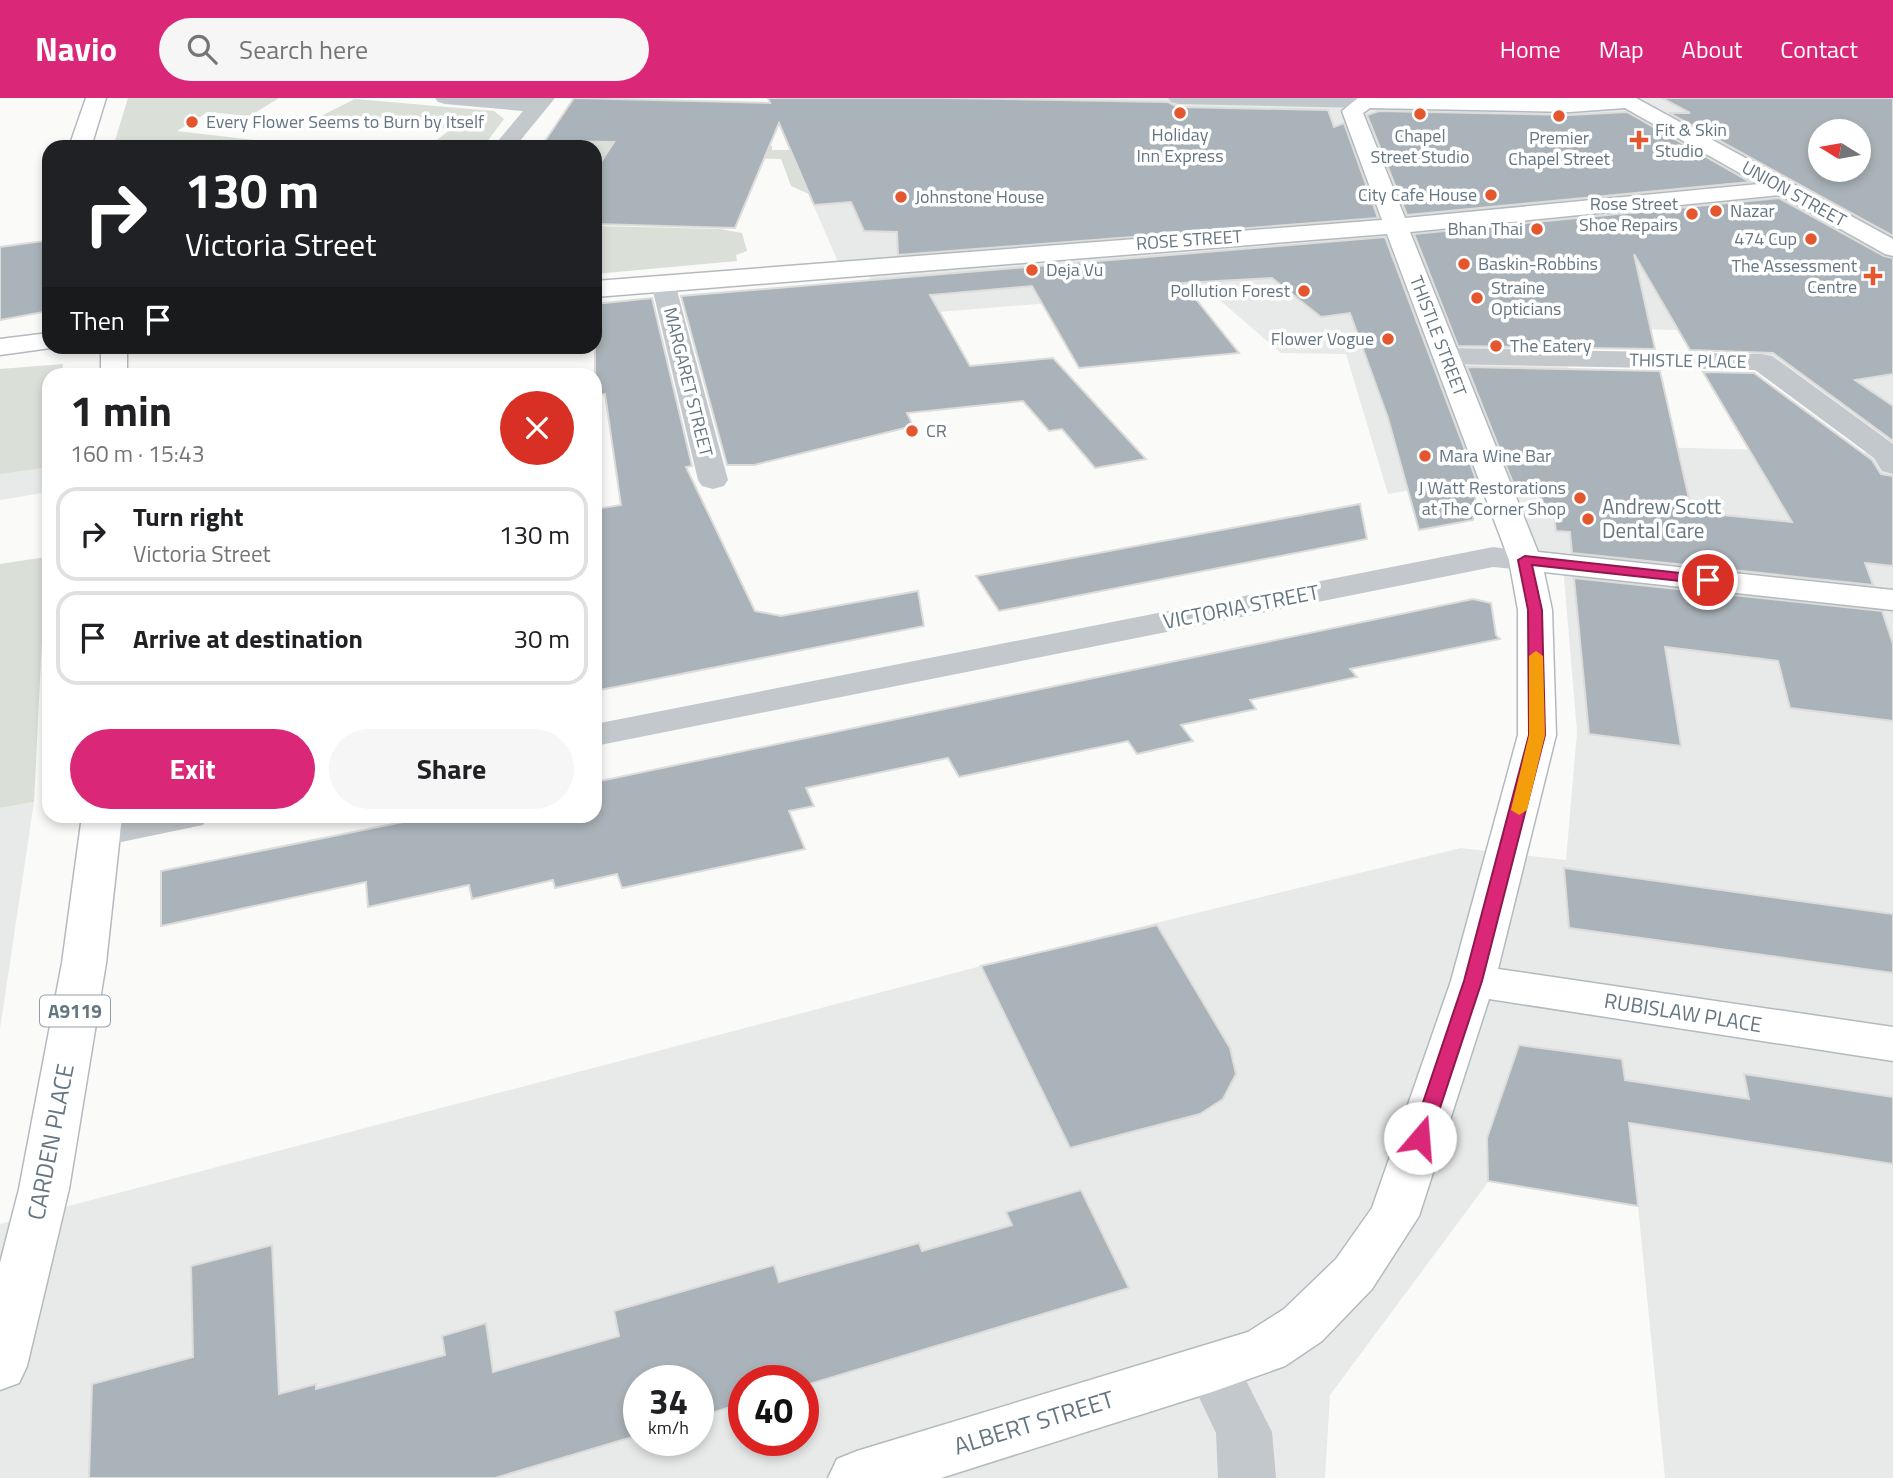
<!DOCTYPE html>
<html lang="en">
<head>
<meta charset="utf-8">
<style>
  :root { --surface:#fff; --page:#f6f6f6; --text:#202124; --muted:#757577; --line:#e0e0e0; --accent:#db2777 }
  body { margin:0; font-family:"Titillium Web",sans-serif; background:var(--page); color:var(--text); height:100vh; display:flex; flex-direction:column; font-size:26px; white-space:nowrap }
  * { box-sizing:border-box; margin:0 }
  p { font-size:23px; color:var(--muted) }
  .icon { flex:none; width:38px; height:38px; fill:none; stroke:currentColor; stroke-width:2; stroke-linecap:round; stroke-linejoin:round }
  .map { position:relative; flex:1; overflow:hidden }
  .drawer { position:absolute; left:42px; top:270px; width:560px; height:455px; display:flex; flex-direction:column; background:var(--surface); border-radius:21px; box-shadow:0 4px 10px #0003 }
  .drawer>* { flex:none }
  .hud { position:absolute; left:42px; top:42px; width:560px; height:214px; border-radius:21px; box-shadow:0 4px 10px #0003; background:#202124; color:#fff; overflow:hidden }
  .needle { width:46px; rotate:281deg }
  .fabs { position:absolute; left:1808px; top:21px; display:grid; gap:14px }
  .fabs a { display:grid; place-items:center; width:63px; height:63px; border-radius:50%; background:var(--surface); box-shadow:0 4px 10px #0003; font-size:35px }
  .speed { position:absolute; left:623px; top:1267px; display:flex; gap:14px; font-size:35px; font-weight:700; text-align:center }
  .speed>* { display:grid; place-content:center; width:91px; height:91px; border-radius:50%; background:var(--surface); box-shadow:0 4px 10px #0003; line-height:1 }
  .speed small { font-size:18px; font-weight:400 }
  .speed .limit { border:10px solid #d22; background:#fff; color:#111 }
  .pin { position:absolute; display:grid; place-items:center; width:60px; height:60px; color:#fff; margin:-30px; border:4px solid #fff; border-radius:50%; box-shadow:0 2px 7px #0007 }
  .me { position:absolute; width:77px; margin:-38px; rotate:18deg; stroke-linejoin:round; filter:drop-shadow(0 0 5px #0008) }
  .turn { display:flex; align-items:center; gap:24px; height:147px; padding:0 28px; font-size:32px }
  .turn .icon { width:91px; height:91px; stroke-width:2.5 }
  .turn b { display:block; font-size:49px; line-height:60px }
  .then { display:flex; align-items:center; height:66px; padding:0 28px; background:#0003; gap:14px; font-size:26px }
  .round { display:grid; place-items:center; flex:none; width:74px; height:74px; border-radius:37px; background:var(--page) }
  .summary { display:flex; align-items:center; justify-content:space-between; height:119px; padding:0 28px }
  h1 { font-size:42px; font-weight:700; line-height:52px }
  .button { display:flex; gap:14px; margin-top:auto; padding:14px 28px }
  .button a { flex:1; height:80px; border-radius:42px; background:var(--accent); color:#fff; font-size:28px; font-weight:700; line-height:80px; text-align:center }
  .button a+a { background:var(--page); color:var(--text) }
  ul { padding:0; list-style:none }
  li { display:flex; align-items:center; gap:21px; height:94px; margin:0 14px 10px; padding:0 14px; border:4px solid var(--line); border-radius:21px }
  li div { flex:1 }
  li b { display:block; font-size:26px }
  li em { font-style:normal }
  header { display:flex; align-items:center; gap:42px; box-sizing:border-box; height:98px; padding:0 35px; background:var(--accent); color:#fff }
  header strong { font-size:33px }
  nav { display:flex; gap:38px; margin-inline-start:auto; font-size:24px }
  .search { width:490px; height:63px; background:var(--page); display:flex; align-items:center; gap:18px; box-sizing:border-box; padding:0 24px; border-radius:38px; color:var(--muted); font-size:26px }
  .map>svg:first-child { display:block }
</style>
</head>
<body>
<header>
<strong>Navio</strong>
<div class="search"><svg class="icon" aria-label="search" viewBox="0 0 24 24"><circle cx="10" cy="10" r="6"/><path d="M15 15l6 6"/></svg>Search here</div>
<nav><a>Home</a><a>Map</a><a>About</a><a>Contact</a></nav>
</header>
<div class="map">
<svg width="1893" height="1380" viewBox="0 0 1893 1380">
  <rect width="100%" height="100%" fill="#fafaf8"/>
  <g fill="#e8e9e9" fill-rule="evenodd">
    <path d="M1012,0h881v1380h-228l-27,-272 -149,-25 -159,214 -5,83h-1325v-254l981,-258 480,-118 105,12 11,-128 -14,-167 -38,-5 -29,-74h-63l-45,8 -42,-140 -65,-1 -73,-63 -318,26 -26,-49 -23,2 -50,-116 1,-7 216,-19zM1820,33h38v39h-38zM1114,86l208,35 2,9 -164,15zM1522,229l208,4 32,31 122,91 -277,-7 -45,-92 -27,-1zM639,1283h59v59h-59zM744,1283h59v59h-59z"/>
    <path d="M0,271l62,5h-13v118l-49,8z"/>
    <path d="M34,704l-34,227v-221z"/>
  </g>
  <g fill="#dadfd7">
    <path d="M128,0h151l-29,18 -42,-4 -31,19 136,16h-200z"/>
    <path d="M355,1l139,12 10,8 -21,28h-55l23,-18 -132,-12z"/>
    <path d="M587,44l185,4v4h16l4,-4 -1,7 18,41 -18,-8 -10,-27 -139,-3 -31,9h-16v-18h-11z"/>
    <path d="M595,128l125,3 22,4 5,18 -11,4 1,6 -142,13z"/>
    <path d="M63,266l-1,10h-13v93l-49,7v-105z"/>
    <path d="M46,459l-12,245 -34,6v-244z"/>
  </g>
  <g fill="#aab3b9" stroke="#dcdcda" stroke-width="2" fill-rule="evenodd">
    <path d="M574,0l196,5 -2,-5h176l224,4 10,5 150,3 6,17 10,-4 34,95 -480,37 -1,-23 -33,-1 -13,-29 -37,3 -35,-82 -44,105 -140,-4v-53l19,-29 -69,-1z"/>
    <path d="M1662,0h231v138l-224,-123h21zM1820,33h38v39h-38z"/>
    <path d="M1379,13l191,4 57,-3 123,70 -343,33 -40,-100z"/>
    <path d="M1779,100l105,58 9,2v116l-38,6 38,26v35l-120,-88 -83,-3 -56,-96 21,95 -197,-3 -44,-112z"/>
    <path d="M1385,139l92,245 -4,38 -54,10 -31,-112 -38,-105 -29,4 -49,-39 -89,5 56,70 -160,15 -47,-82 -102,9 40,71 83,-8 93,101 -51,9 -33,-39 -13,2 -26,-30 -116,12 6,13 -159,39h-27l-46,-169z"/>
    <path d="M43,143l6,32v38l-49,9v-73z"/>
    <path d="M652,200l40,168 -6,1 69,144 26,5 137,-25 6,35 -329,65v-182l26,-4 -16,-111 -10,1v-91z"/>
    <path d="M1467,269l193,4 32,141 100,10 -89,-150 51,1 118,87 9,14 12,2v90l-28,-3 8,22 -301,-32 -2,-21 -14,-1 -3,-23 -10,-5 -4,-9 -26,-11z"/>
    <path d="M1360,406l7,35 -368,72 -23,-35z"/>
    <path d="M1574,480l308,33 11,33v77l-103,-13 -12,-47 -113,-14 16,99 -92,-12z"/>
    <path d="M1473,501l18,4 5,32 4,4 -150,30 7,8 -107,23 6,9 -75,16 12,16 -56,13 -9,-13 -169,36 -11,-19 -142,30 8,18 -25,5 16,38 -183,39 -5,-14 -62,14 -2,-8 -81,19 -3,-14 -101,22 -2,-25 -205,44v-55l271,-55h163v-34z"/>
    <path d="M1564,770l329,46v59l-324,-45z"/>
    <path d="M1157,827l73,123 6,26 -13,25 -23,15 -130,34 -89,-182z"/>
    <path d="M1519,947l103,14 3,21 124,19 -5,-25 149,23v67l-264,-41 9,83 -150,-25 -1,-43z"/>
    <path d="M1081,1092l48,98 -326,98v-5h-59v22l-46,14v-36h-59v54l-144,43h-406l3,-94 101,-27 -2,-91 81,-21 7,149 37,-10v5l129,-34 -3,-19 44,-13 7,49 126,-36 -5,-25 160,-46 5,17 140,-39 3,8 90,-26 -6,-13z"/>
  </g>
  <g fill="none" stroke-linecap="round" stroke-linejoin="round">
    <g stroke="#b3babf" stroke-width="3">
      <g id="secondary">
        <path d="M1358,0h278l257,141v17l-8,-2 -105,-59 -370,37 128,320 355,38v20l-349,-38 8,38 4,125 -58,234 395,58v34l-404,-62 -70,217 -47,73 -50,52 -37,25 -73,26 -271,86h-113l9,-19 20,-8 391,-119 36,-23 52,-50 36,-51 79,-227 67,-246v-125l-9,-50 -122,-326 -792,63v-16l787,-61 -40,-109zM1370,10l200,4 55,-4 134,76 -354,34 -42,-105z"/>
        <path d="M49,235v13l9,1 -58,8v-16z"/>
      </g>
    </g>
    <g stroke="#b5babe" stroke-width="3">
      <g id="primary">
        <path d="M86,0h20l-15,49h-22z"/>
        <rect x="101" y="248" width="26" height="28"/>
        <path d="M82,718h40l-16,147 -37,226 -42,177 -8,17 -19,7v-127l19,-74 43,-226z"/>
      </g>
    </g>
    <g fill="#c3c8cc" fill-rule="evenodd">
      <path d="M435,0h120l-40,49h-22l30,-36 -78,-7 -7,-2z"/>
      <path d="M1168,0h205l3,4 -3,4 -7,2 -188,-4 -7,-2z"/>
      <path d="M663,178l9,2 3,5 53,197 -4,6 -11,3 -11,-3 -4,-6 -47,-197 3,-5z"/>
      <path d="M1446,250l316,6 10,2 121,88v30l-11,-3 -8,-13 -119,-88 -309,-6 -10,-2 -3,-6 3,-6z"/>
      <path d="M1493,449l43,6 5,7 -5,7 -11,3 -32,-3 -898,179v-22z"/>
      <path d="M126,718h83l-6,9 -101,21 -14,-4 -6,-9 6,-9z"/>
      <path d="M1212,1246l19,7 41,81 4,46h-58l-2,-45 -31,-65 8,-17z"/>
    </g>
    <use href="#secondary" fill="#fff" fill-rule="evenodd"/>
    <use href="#primary" fill="#fff" fill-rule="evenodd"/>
  </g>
  <path fill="#db2777" stroke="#8e194d" stroke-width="2" d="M1525,458l183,20 7,4 -7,4 -176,-19 10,45 3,125 -63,246 -52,157 -3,6 -7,2 -7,-2 -2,-6 53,-157 65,-246 -1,-125 -10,-50z"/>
  <path fill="#f59e0b" d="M1536,553l7,5 2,79 -18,75 -8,5 -8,-5 18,-75v-79z"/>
  <g fill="#e4572e" stroke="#fff" stroke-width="2.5">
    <circle cx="1180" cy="15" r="7"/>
    <circle cx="1420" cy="16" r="7"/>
    <circle cx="1559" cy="18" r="7"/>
    <circle cx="192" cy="24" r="7"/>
    <path d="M1635.5 31.5h7v7h7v7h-7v7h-7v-7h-7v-7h7z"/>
    <circle cx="1491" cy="97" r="7"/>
    <circle cx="901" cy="99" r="7"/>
    <circle cx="1716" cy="113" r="7"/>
    <circle cx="1692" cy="116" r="7"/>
    <circle cx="1537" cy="131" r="7"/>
    <circle cx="1811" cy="141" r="7"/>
    <circle cx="1464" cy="166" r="7"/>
    <circle cx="1032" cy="172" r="7"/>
    <path d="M1869.5 167.5h7v7h7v7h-7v7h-7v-7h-7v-7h7z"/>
    <circle cx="1304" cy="193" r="7"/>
    <circle cx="1477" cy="200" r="7"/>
    <circle cx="1388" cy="241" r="7"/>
    <circle cx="1496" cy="248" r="7"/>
    <circle cx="912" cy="333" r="7"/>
    <circle cx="1425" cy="358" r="7"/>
    <circle cx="1580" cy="400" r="7"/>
    <circle cx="1588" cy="421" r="7"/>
  </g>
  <g text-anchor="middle" stroke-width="7" stroke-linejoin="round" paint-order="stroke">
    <g font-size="18" fill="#657683" stroke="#fff" text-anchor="start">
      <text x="206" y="30">Every Flower Seems to Burn by Itself</text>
      <text x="1655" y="38">Fit &amp; Skin<tspan x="1655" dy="21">Studio</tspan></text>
      <text x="1180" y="43" text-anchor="middle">Holiday<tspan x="1180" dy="21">Inn Express</tspan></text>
      <text x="1420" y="44" text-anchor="middle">Chapel<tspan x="1420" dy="21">Street Studio</tspan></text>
      <text x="1559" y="46" text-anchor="middle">Premier<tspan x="1559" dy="21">Chapel Street</tspan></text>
      <text x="1477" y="103" text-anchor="end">City Cafe House</text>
      <text x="915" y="105">Johnstone House</text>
      <text x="1678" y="112" text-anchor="end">Rose Street<tspan x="1678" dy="21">Shoe Repairs</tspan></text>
      <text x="1730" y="119">Nazar</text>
      <text x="1523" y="137" text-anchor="end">Bhan Thai</text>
      <text x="1797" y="147" text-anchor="end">474 Cup</text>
      <text x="1478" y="172">Baskin-Robbins</text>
      <text x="1857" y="174" text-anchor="end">The Assessment<tspan x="1857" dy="21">Centre</tspan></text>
      <text x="1046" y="178">Deja Vu</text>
      <text x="1491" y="196">Straine<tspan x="1491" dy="21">Opticians</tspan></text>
      <text x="1290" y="199" text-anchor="end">Pollution Forest</text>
      <text x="1374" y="247" text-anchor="end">Flower Vogue</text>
      <text x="1510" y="254">The Eatery</text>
      <text x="926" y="339">CR</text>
      <text x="1439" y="364">Mara Wine Bar</text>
      <text x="1566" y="396" text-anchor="end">J Watt Restorations<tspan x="1566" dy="21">at The Corner Shop</tspan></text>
    </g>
    <g font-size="18" fill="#657683" stroke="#fff">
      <text transform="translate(1794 96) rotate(29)" y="6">UNION STREET</text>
      <text transform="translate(1189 142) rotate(-4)" y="6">ROSE STREET</text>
      <text transform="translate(1438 238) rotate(69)" y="6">THISTLE STREET</text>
      <text transform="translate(1688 263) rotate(1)" y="6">THISTLE PLACE</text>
      <text transform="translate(688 284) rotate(76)" y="6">MARGARET STREET</text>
    </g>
    <rect fill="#fff" stroke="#939fa8" stroke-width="2" x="40" y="897.5" width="70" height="31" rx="5"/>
    <g font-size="19" font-weight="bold" fill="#657683">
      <text x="75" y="920">A9119</text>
    </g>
    <g font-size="21" fill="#657683" stroke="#fff" text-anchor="start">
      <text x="1602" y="416">Andrew Scott<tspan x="1602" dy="24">Dental Care</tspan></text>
    </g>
    <g font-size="21" fill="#657683" stroke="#fff">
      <text transform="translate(1241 509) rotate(-11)" y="7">VICTORIA STREET</text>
      <text transform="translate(1683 915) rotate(9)" y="7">RUBISLAW PLACE</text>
    </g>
    <g font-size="24" fill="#657683" stroke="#fff">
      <text transform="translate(51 1044) rotate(-79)" y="8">CARDEN PLACE</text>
      <text transform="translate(1034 1325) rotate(-17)" y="8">ALBERT STREET</text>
    </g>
  </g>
</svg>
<div class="fabs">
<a><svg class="needle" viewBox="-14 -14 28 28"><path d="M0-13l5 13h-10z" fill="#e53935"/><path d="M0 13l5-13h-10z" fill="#757577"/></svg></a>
</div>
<div class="speed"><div>34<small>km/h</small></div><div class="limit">40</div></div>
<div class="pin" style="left:1708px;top:482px;background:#d93025"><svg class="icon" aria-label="arrive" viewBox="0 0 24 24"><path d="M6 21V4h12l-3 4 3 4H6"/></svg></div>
<svg class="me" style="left:1420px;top:1040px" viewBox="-20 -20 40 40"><circle r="19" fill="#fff"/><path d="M0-13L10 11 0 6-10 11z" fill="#db2777"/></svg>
<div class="hud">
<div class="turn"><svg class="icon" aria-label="right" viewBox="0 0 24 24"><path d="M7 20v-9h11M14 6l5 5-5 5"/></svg><div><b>130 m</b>Victoria Street</div></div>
<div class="then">Then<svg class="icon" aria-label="arrive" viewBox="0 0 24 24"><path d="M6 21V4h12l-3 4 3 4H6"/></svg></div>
</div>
<section class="drawer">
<div class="summary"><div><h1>1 min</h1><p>160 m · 15:43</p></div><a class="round" style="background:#d93025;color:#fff"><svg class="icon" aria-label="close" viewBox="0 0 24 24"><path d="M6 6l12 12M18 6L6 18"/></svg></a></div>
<ul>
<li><svg class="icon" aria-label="right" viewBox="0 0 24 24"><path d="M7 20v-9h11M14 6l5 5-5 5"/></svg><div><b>Turn right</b><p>Victoria Street</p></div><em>130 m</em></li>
<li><svg class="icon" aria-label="arrive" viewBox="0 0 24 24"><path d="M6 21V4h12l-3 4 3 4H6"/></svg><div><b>Arrive at destination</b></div><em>30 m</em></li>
</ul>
<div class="button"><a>Exit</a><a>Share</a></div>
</section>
</div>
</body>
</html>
